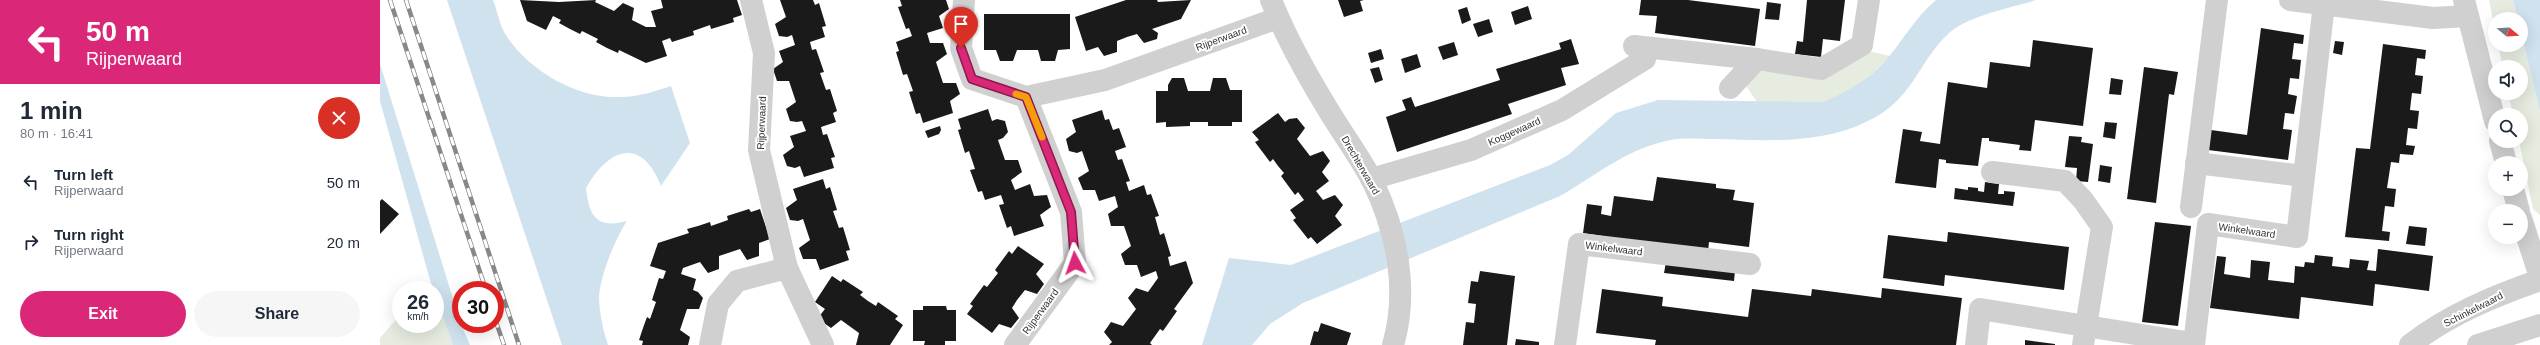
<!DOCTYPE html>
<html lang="en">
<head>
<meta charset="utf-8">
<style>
  :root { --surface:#fff; --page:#f6f6f7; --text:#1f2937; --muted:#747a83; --accent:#db2777 }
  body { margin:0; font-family:Arial,sans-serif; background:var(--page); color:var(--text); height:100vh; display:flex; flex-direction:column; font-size:15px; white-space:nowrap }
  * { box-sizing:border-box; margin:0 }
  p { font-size:13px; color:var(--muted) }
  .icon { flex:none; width:22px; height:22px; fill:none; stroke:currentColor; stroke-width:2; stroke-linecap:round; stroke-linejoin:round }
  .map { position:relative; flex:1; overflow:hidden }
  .panel { display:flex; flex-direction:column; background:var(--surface); width:380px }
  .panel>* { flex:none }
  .hud { background:#db2777; color:#fff; overflow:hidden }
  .needle { width:26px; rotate:108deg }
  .controls { position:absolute; left:2108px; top:12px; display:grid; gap:8px }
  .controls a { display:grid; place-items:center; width:40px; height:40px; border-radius:50%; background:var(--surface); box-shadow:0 4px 16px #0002; font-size:20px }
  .speed { position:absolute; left:12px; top:281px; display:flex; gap:8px; font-size:20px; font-weight:700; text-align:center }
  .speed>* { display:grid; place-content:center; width:52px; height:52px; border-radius:50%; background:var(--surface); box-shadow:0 4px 16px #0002; line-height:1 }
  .speed small { font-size:10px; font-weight:400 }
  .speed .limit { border:6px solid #d22; background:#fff; color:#111 }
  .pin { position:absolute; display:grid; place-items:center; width:34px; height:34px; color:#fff; margin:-41px -17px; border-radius:50% 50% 50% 0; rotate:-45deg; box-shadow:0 0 4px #0007 }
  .pin .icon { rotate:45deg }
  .me { position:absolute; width:44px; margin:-22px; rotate:356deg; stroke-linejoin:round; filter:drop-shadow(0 0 3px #0008) }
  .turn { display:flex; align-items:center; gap:14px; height:84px; padding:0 20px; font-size:18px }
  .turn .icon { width:52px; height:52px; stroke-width:2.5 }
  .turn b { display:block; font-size:28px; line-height:34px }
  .round { display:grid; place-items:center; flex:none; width:42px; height:42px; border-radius:21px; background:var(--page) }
  .head { display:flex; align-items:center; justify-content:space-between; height:68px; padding:0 20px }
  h1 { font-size:24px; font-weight:800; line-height:30px }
  .cta { display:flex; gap:8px; margin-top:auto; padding:8px 20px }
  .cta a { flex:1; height:46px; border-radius:24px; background:var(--accent); color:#fff; font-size:16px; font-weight:800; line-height:46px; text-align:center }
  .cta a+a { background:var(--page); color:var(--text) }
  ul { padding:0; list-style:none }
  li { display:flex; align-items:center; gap:12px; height:60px; padding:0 20px }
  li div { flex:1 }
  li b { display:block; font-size:15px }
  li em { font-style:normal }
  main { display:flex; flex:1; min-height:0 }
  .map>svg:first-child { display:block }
</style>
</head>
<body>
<main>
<section class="panel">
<div class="hud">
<div class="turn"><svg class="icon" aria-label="left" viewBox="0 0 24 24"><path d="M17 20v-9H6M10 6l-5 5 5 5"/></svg><div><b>50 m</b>Rijperwaard</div></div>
</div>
<div class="head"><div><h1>1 min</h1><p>80 m · 16:41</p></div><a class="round" style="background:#d93025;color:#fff"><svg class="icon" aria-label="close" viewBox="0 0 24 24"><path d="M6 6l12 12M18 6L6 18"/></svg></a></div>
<ul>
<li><svg class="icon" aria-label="left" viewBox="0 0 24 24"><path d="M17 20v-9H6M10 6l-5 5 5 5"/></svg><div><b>Turn left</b><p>Rijperwaard</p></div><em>50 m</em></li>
<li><svg class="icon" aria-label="right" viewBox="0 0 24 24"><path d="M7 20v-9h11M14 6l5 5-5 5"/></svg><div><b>Turn right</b><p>Rijperwaard</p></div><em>20 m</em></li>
</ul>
<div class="cta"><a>Exit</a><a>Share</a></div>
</section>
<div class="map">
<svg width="2160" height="345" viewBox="0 0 2160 345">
  <rect width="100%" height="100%" fill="#fff"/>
  <g fill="#e6ecdf">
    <path d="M2109,0h24l5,19h-23v11z"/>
    <path d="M2141,32l19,80v103l-7,-6 -14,-68h2v-26h-8l-5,-22h13v-26h-18l-5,-22h23z"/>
    <path d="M1484,50l26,6c-18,18 -41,43 -68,46 -21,3 -44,1 -65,0l-25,-37 89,9z"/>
    <path d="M55,293l18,52h-73v-7l21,-24v10h34z"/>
  </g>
  <g fill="#cfe2ee">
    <path d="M67,0h46c4,10 6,22 11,32 23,38 73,67 117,65 18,0 34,-6 50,-11l19,57 -29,43c-20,-51 -53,-37 -75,2 3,29 11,41 41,33 -12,18 -28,57 -28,78 1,17 4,31 9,46h-46z"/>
    <path d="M1556,0h100c-25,8 -67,15 -87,33 -34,32 -34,66 -83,89 -48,23 -100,18 -151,17 -16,0 -34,-2 -49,2 -41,9 -71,35 -106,55l-257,107 -33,21 -18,21h-50l27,-87 62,7 259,-100 18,-10 48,-42 42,-13 165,2c27,-11 50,-25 68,-48 15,-19 26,-38 45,-54z"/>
    <path d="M2133,0h27v112l-19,-80v-13h-3z"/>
    <path d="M0,64l81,260 9,21h-17l-23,-65 -50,-179z"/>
  </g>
  <g fill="#1a1a1a">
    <path d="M140,0l39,2 37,-2 -1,2 19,9 9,-8 11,5 -2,12 14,7h10l-5,-16 12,-3 -2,-8h76l5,15 -9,3 1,4 -23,7 -1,-4 -17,6 1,4 -22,7 -2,-4 -8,3 5,15 -21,7 -27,-13 -1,3 -11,-5 -11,-6 2,-3 -16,-8 -2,3 -10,-5 -11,-6 2,-3 -8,-4 -7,14 -19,-9z"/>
    <path d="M400,0h33l2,5 4,-2 7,23 -4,1 3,10 -15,5 2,8 4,-1 8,23 -4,1 6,17 4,-1 7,22 -4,2 3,9 -15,5 2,8 4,-1 8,23 -4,1 3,10 -30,9 -4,-11 -5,2 -8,-2 -4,-11 11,-8 -4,-11 16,-5 -4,-10 -5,1 -7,-1 -4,-12 10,-7 -7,-21h-12l-4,-12 10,-7 -4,-11 16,-6 -3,-10 -5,2 -8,-1 -4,-12 11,-7z"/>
    <path d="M520,0h46l3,9 -10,7 4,12 -16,5 3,10h13l4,11 -11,8 7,21h13l4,11 -10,7 3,12 -30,10 -3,-10 -4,1 -7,-22 4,-1 -6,-17 -4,1 -7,-23 3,-1 -3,-9 16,-6 -3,-8 -3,1 -8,-22 4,-1z"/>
    <path d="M746,0h31l1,2 33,-2 -10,19 -29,10 6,4 -1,6 -13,4 -7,-9 -10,3 -10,4v11l-13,4 -6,-9 -12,4 -11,-34z"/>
    <path d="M958,0h26l-4,1 3,10 -19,6z"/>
    <path d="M1261,0h47l72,9 -5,37 -100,-13 2,-17 -18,-1z"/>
    <path d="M1427,0h38l-5,41 -17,-2 -2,18 -26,-3 2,-13 6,1z"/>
    <path d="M1387,2l14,2 -2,16 -14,-1z"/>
    <path d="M1148,6l4,13 -17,6 -4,-13z"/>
    <path d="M1087,7l4,13 -9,4 -4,-14z"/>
    <path d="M604,14h86v35l-12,1 -3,11h-14l-3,-11h-21l-4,11h-13l-4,-11h-12z"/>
    <path d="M1109,19l4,13 -15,5 -5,-13z"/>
    <path d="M1881,28l43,7 -1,9 -9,-1 -2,16 9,1 -2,19 -9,-1 -2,16 9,2 -3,18 -9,-1 -2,16 9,1 -4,30 -80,-10 3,-20 36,5z"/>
    <path d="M1191,39l8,25 -18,4 5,17 -58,19 4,10 -115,38 -11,-35 20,-7 -4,-10 9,-3 4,10 85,-27 -4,-11 65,-20 -2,-6z"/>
    <path d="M1653,40l60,8 -10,78 -48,-6 -4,31 -12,-1 1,-5 -31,-4v-3h-7l-4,28 -32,-3v-3l-7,-1 -3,29 -41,-5 8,-54 19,3 -2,9 20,3 8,-62 39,6 3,-26 40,5z"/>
    <path d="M1955,41l9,1 -2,13 -9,-2z"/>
    <path d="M1074,42l4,13 -15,5 -5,-13z"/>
    <path d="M2003,44l43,6 -1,9 -8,-1 -2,17 8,1 -2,18 -9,-1 -1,8 -1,9 9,1 -2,18 -9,-1 -2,17 9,1 -2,9 -13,-1 -1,9 -8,-1 -4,26 9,1 -2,18 -9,-1 -3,25 8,1 -1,9 -44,-4 11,-89 14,1z"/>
    <path d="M1001,49l3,10 -13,4 -3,-10z"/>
    <path d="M1037,54l4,13 -16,6 -4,-14z"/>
    <path d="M999,67l4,13 -8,3 -5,-14z"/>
    <path d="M1764,67l34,5 -4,23 -5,-1 -13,109 -29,-4z"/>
    <path d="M792,78h12l4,13h22l3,-13h13l4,12h12v32h-10v4h-24v-4h-18v4l-24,1v-5l-10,1v-32h12v-6z"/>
    <path d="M1731,78l12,2 -2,15 -12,-1z"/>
    <path d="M608,109l4,12 5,-2 8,2 3,11 -5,6 -5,2 7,20h13l4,12 -11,8 4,10 15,-6 4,12 13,-1 4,12 -11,8 4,11 -30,10 -3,-10 -4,2 -8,-23 5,-1 -3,-9 -16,5 -3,-9 -4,1 -8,-22 5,-1 -6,-18 -4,2 -7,-23 3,-1 -3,-10z"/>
    <path d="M722,110l3,10 4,-1 4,11 6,-2 7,19 -11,4 3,9 4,-1 8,22 -4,1 3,9 15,-6 3,10 4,-1 8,22 -4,1 5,18 4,-2 7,23 -3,1 2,9 16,-5 7,22 -19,26 3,2 -14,20 -3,-2 -10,14 2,2h-43l3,-3 -8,-10 7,-10 12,4 13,-17 -8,-11 8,-10 12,4 10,-14 -2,-7 -15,6 -4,-12h-12l-4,-11 10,-8 -7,-20h-13l-3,-12 10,-7 -3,-11 -16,5 -4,-11h-12l-5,-12 11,-7 -7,-20 -5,2 -8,-2 -3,-12 10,-7 -4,-12z"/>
    <path d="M898,113l7,9 4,-3 8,-1 8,10 -8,11 13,17 13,-5 7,10 -8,11 7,9 -13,10 7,9 12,-5 8,10 -8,11 7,9 -25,19 -6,-7 -3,2 -15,-19 3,-2 -6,-8 14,-10 -6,-8 -3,3 -14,-19 3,-3 -6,-7 -5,-7 -3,3 -15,-20 4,-2 -7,-8z"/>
    <path d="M1725,122l12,1 -2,16 -12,-2z"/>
    <path d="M560,126l1,4 -2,4 -11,4 -3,-7z"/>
    <path d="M1689,136l13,1 -1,5 12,2 -5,38 -12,-1 1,-13 -12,-1z"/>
    <path d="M1720,165l12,2 -2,16 -12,-2z"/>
    <path d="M1277,177l59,7v4l19,2 -2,10 21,3 -5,44 -40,-5 -1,10 -125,-19 4,-29 15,2 -1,8 10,2 3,-20 39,5z"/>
    <path d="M443,179l3,10 4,-2 7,23 -4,1 6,17 4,-1 7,23 -4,1 3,9 -29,10 -4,-11h-13l-4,-11 11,-8 -7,-21 -5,2 -8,-1 -4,-12 11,-8 -4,-11z"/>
    <path d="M1605,182l14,2 -1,10h6v-3l11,1 -2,14 -59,-7 1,-11 13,2v-3l10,1v3l6,1z"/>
    <path d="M2,199l17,15 -19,20v-33z"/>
    <path d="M369,209l2,3 9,-3 10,30 -11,4v13l-12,4 -7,-11 -21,7v13l-11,4 -8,-11 -17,6 -2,6 15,5 -3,11 5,2 5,6 -4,11h-12l-7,21 10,7 -2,8h-46l1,-4 -4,-1 4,-12 4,-11 3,2 6,-17 -4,-2 7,-22 4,1 3,-8 -16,-5 8,-23 31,-10 -2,-4 11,-3 12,-4 1,4 17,-6 -1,-4z"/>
    <path d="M1775,222l36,4 -13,100 -36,-4z"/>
    <path d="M2029,226l18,2 -2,18 -19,-2z"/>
    <path d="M1568,232l121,15 -5,43 -119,-15 -1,11 -61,-8 5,-43 59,7z"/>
    <path d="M638,246l26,18 -8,10 8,10 -7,10 -12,-4 -8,10 -5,8 7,10 -8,10 -12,-4 -7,9 -25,-19 6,-8 -3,-2 14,-19 3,2 11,-14 -3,-3 14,-19 3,3z"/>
    <path d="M1998,249l55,7 -4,35 -54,-7 -2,22 -72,-9 -2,22 -89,-11 7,-52 9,1 -2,17 26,4 1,-18 19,2 -2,18 26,3 1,-17 9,1 1,-5 9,1 1,-8 18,2 -1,9 9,1 8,1 1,-9 19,2 -2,9 9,1z"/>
    <path d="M1286,262l69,9 -1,10 -70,-8z"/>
    <path d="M1100,271l35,5 -8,69h-44l3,-23 8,1 2,-19 -8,-1 3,-22 7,1z"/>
    <path d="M452,276l9,6 2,-3 20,13 -3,3 8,6 8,5 2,-4 20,14 -3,3 8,6 -13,20h-34l3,-12 -18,-13 -10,8 -10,-7v-7l4,-5 -10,-7z"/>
    <path d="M1502,288l80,10 -6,47h-301l1,-5 -60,-7 6,-44 61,8 -1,9 86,11 4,-28 59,7 1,-7 69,9z"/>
    <path d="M543,306h23l1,4h9v31h-11v4h-21l1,-4h-12v-31h10z"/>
    <path d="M941,323l30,10 -4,12h-37l4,-14 4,1z"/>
    <path d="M1136,339l23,3v3h-24z"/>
    <path d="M1645,340l30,4v1h-30z"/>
  </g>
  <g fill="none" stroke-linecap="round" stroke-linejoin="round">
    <g stroke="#d0d0d0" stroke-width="22">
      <path d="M371,0l13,53 -5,97 28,118 36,77"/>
      <path d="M584,0l-3,48 11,31 54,18 79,-17 173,-62"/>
      <path d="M891,0c16,40 38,79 61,116 13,21 28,42 40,64 25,51 37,110 21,165"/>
      <path d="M1910,0l143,18 35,-2"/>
      <path d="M2084,0l31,121"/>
      <path d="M1254,46l123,13 64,10 41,-24 7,-45"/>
      <path d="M1350,88l27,-29"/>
      <path d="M2120,141l6,22"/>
      <path d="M1816,163l108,13"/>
      <path d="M1612,172l73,9 18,19 19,27 -19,118"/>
      <path d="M991,179l100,-29 91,-40 83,-51"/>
      <path d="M2133,189l6,22"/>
      <path d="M1811,207l26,-207"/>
      <path d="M2141,218l19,59"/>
      <path d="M330,345l8,-41 19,-23 50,-13"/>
      <path d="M635,345l60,-82 -4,-51 -45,-115"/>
      <path d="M1185,345l14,-101 171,20"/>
      <path d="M1596,345l4,-36 212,34"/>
      <path d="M1814,345l14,-121 89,13 27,-233"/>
      <path d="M2030,345c38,-30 84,-49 130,-65"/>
      <path d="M2098,345l62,-20"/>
    </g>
    <g stroke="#888" stroke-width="4.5">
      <g id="rail">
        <path d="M10,0l96,290"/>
        <path d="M26,0l113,345"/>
        <path d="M115,319l9,26"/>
      </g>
    </g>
    <use href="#rail" stroke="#fff" stroke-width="3" stroke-dasharray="9" stroke-linecap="butt"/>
  </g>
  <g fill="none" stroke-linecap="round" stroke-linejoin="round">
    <g stroke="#8e194d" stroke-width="10">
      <path id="route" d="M581,48l11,31 54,18 45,115 4,51"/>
    </g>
    <use href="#route" stroke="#db2777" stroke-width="7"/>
    <path stroke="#f59e0b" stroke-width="7" d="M636,94l10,3 16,40"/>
  </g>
  <g text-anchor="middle" stroke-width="4" stroke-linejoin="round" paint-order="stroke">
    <g font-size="10" fill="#333" stroke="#fff">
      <text transform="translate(841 38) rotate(-20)" y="4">Rijperwaard</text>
      <text transform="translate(381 123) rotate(-88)" y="4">Rijperwaard</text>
      <text transform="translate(1134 131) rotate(-24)" y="4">Koggewaard</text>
      <text transform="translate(981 165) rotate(60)" y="4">Drechterwaard</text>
      <text transform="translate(1867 230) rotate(8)" y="4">Winkelwaard</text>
      <text transform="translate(1234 248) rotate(7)" y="4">Winkelwaard</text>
      <text transform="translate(2093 309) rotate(-27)" y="4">Schinkelwaard</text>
      <text transform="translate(660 311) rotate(-54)" y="4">Rijperwaard</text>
    </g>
  </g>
</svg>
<div class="controls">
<a><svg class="needle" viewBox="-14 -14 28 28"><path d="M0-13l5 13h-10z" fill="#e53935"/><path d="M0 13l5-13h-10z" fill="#747a83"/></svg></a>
<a><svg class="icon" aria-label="sound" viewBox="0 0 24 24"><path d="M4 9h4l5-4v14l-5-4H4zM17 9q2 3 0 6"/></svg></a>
<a><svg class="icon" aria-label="search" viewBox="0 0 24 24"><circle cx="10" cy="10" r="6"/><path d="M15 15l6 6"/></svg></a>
<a>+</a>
<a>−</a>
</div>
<div class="speed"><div>26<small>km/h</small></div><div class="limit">30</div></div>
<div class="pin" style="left:581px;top:48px;background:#d93025"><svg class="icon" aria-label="arrive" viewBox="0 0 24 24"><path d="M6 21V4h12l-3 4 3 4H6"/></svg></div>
<svg class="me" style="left:695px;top:263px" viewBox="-20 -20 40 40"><path d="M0-17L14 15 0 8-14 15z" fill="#db2777" stroke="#fff" stroke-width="4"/></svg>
</div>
</main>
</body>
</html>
